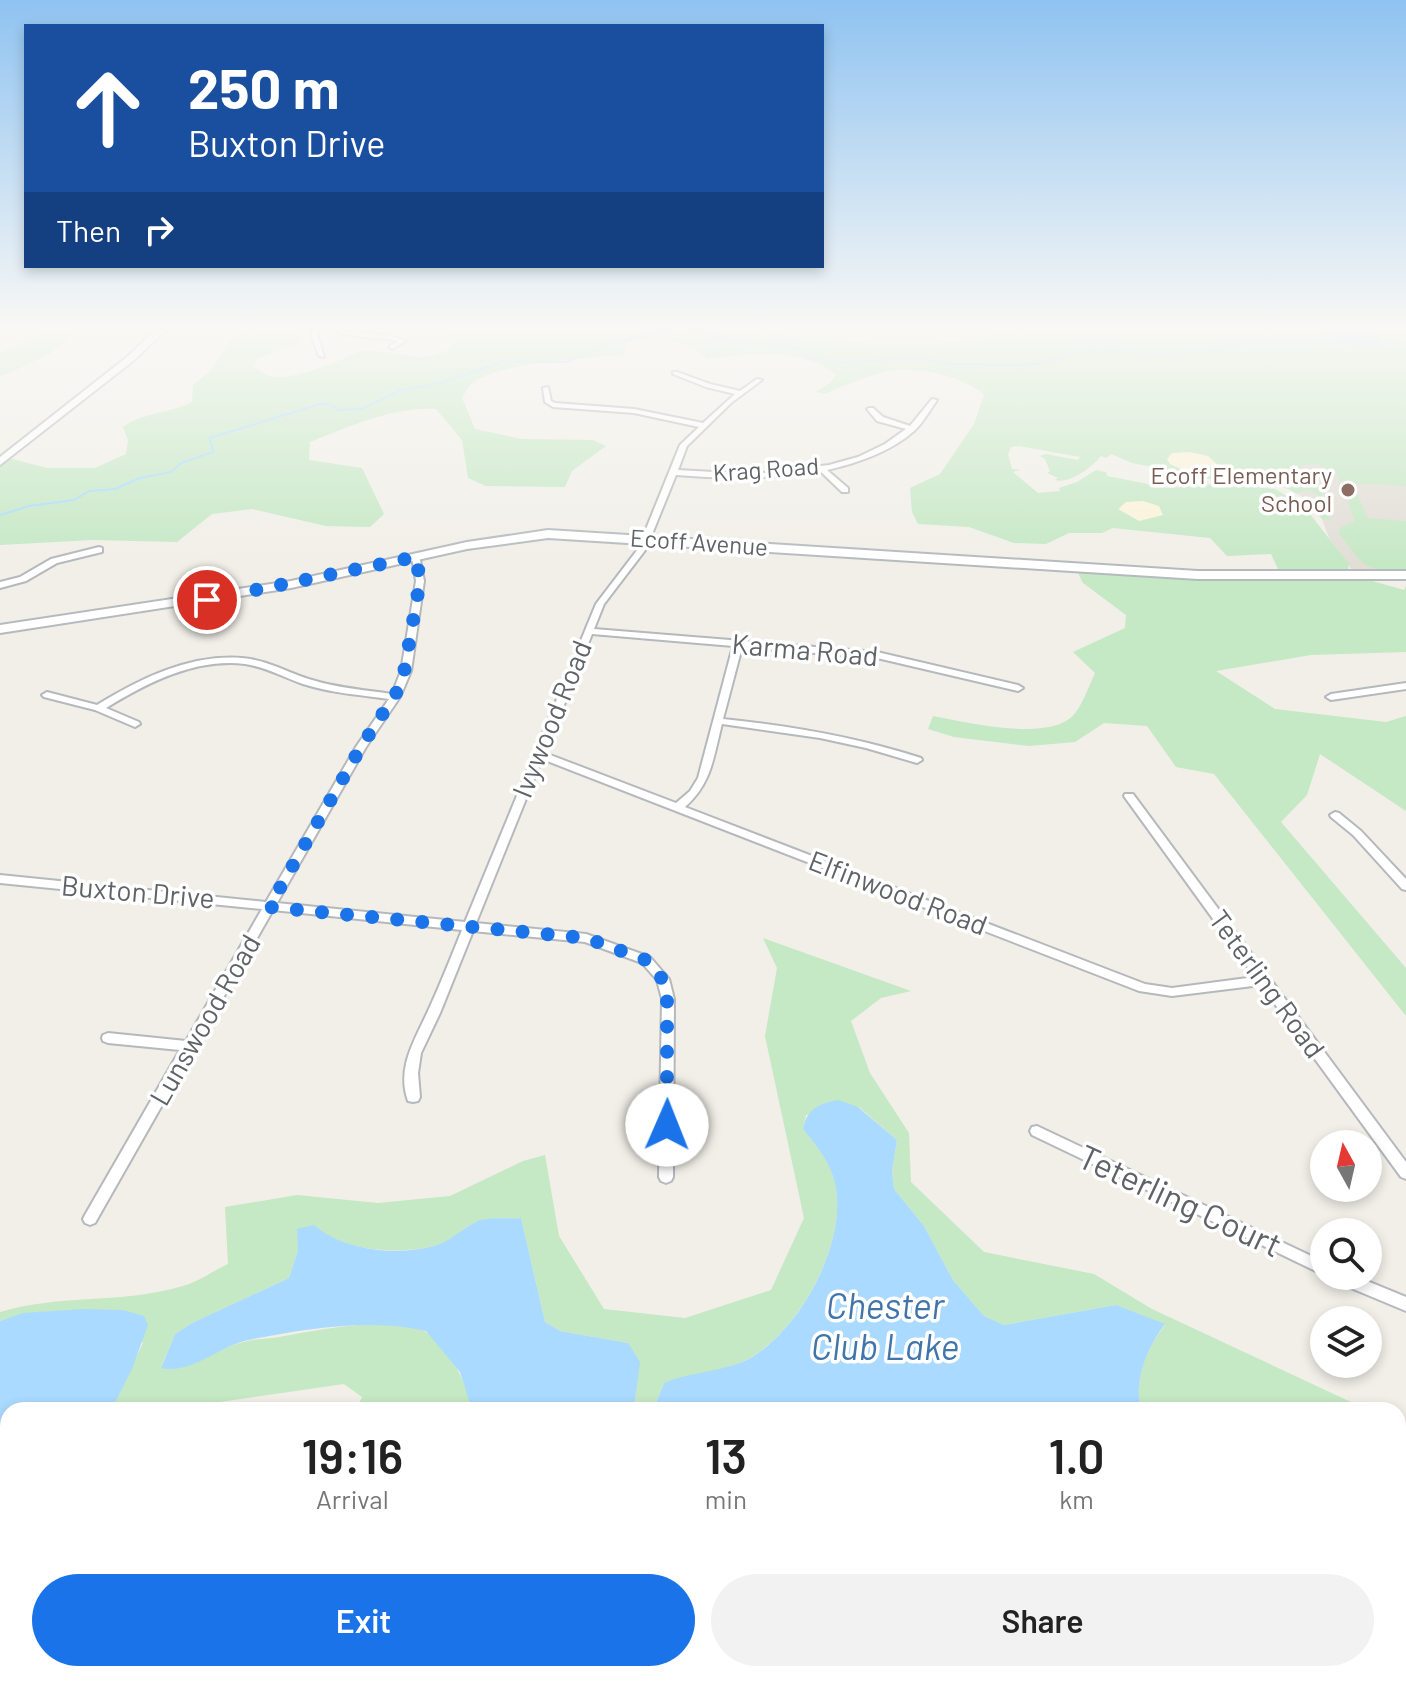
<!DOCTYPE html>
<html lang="en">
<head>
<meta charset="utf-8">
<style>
  :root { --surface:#fff; --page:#f2f2f2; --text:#222; --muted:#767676; --accent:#1a73e8 }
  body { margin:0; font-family:Barlow,sans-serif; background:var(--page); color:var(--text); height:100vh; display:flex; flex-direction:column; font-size:30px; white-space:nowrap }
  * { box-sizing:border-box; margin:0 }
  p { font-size:26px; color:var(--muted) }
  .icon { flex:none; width:44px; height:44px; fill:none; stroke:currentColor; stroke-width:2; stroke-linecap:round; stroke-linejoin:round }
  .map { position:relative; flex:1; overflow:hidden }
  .side { position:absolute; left:0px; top:1402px; width:1406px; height:280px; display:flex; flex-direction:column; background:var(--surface); border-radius:24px 24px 0 0; box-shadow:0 4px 12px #0003 }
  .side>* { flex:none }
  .banner { position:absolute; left:24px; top:24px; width:800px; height:244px; border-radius:0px; box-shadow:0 4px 12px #0003; background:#1a4fa0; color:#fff; overflow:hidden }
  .needle { width:52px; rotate:352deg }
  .fabs { position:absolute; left:1310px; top:1130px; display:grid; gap:16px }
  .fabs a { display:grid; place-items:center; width:72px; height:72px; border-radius:50%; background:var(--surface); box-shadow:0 4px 12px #0003; font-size:40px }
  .pin { position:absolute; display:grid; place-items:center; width:68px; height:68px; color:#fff; margin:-34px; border:4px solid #fff; border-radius:50%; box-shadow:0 2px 8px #0007 }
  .me { position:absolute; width:88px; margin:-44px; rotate:1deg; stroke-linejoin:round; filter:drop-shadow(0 0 6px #0008) }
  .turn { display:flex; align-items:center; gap:28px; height:168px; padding:0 32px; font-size:36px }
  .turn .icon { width:104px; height:104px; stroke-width:2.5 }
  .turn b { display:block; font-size:56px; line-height:68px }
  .then { display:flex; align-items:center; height:76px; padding:0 32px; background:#0003; gap:16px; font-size:30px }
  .eta { display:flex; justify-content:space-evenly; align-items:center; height:136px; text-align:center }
  .eta b { font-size:48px; font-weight:600; line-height:56px }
  .cta { display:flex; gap:16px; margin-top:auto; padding:16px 32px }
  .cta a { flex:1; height:92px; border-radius:48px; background:var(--accent); color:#fff; font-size:32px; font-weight:600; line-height:92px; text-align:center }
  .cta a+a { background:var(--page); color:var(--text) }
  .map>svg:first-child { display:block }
</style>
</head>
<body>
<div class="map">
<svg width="1406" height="1682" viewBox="0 0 1406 1682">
  <rect width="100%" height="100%" fill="#f1efe8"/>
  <path fill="#e1ded6" d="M1264,400l142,7v168l-51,-1 -26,-36 -7,-19 -19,-22 -18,-10z"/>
  <g fill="#c5e8c5">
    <path d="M47,330h33l-29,23 -51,24v-24z"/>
    <path d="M237,330l63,1v12l-43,16 -4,7c4,3 11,8 16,10 19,5 54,-9 72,-16 8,-4 12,-8 22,-9 31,-3 61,17 89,-4l-9,-17h324c64,12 174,25 235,0h404v156l-54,-3 16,35 38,3v50c-42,0 -43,-5 -67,-38l1,-5 15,-7 -19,-49 -19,-8 -15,1 -3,4 20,16 12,35 -9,-1 -11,-13 11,-1 -5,-11 -7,-4 -14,3c-35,-19 -80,-11 -118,-16l-11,-3 -4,-5 -31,-6 -21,-9 -5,4 -5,-2c-10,12 -31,28 -46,24l3,-2 -11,-5 3,-2 -5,-12 -5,-3 6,-2 32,6 2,-3 -61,-11 -8,1 -3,7 4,15 8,1 -7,2 25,21 22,-2 -1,-3 18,-6 19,-12 10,2 1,4 62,12 58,-5 48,6 28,16 46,59 -1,6 -86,2 16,-3 -7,-15 -44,2 -17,-18 -97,-10 -11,5h-33l-23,11 -32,-1 -45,-16 -51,-3 -6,-12 -2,-24 30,-14 34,-50 10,-30c-23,-18 -65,-28 -95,-23 -22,4 -44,15 -65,23l-8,-2 15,-10 5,-7c-35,-29 -86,-21 -128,-16 -29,-23 -46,-20 -81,-16l-2,12c-33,2 -126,8 -151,27 -5,3 -9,11 -12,16l13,31 46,10 72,1 13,6 -34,25 -7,16 -79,-1 -18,-8 -6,-38 -26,-31c-44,-2 -85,17 -126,33l-1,18 53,8 22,46 -14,13 -44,-1 -74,-17 -40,5 -35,28 -84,-2 -93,5v-80l9,-7 38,10h48l31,-14 2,-14 -5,-13c20,-15 46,-13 69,-25l1,-17 16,-13z"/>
    <path d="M1076,569l286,9 42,12 2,-4v66l-95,3 -95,16 59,38 111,13 20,-6v95l-86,-57 -13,41 -26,27 125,146v48l-192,-242 -38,-7 -29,-41 -43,-3 -29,19 -46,4 -75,-9 -26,-8 5,-13c33,6 121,28 143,-4 8,-11 13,-26 19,-39l-22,-21 52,-24 1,-13 -43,-32z"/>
    <path d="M763,938l148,53 -30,7 -30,23 19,52 39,60 2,49 73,70 110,22 58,35 216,101h-227c-8,-29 6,-62 24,-85l-49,-20 -112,20 -20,-9 -31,-36 -29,-54 -30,-37 -2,-18 5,-31 -38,-33 -53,8 -3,14c11,14 24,29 30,46 19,60 -30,150 -80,181 -25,15 -61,20 -89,27l-11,27h-16l-3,-3 2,-16 -8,-48 -68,-12 -15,-9 -24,-104c-13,1 -31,-1 -44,4 -15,6 -26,19 -43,24 -38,9 -90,5 -120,-20l-16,24 -9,28 -97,45 -17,11 -14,33c10,-1 22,-1 31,-4 17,-6 33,-16 51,-21 10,-3 20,-3 30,-4 36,-6 122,-25 153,-6 24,14 41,53 46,78h-116l6,-13 -18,-13 -173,25 -13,-6 -17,7h-30l32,-67 -20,-33c-42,3 -82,-3 -123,11v-9c59,-18 123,-8 183,-26 15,-4 30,-15 45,-22l-3,-57 72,-12 81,8 72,-7 73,-35 22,-6 14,81 45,73 81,9 86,-28 33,-72 -39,-182 12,-68z"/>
    <path d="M1398,1424l8,10v248h-17v-8h9z"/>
    <path d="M101,1674h115l-8,8h-118z"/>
    <path d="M325,1674h168l-13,8h-161z"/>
    <path d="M738,1674h157l4,8h-144z"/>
  </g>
  <g fill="#fbf3d9">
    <path d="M1190,452l18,4 10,9 -29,8 -19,-9 -3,-5 5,-6z"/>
    <path d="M1143,501l16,5 4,9 -24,6 -21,-12 8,-7z"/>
  </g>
  <g fill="#aadaff">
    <path d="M1330,330h46l-1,4 11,14 -78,-6 21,-8z"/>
    <path d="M838,1100l20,7 39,33 -5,31 2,18 30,37 29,54 31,36 20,9 112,-20 49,19c-17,23 -32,56 -24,86h-488l11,-27c28,-12 62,-11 88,-26 51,-31 100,-122 81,-181 -6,-18 -19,-33 -30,-47 4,-21 16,-25 35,-29z"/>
    <path d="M521,1218l24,104 15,9 68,12 12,19 -6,45 3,3h-165l-12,-38 -34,-41c-58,-13 -120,-2 -178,9 -28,6 -58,35 -87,28l14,-34 17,-11 97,-45 9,-28 -1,-21 17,-4c30,26 83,31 120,21 17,-5 28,-18 44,-25 12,-4 30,-2 43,-3z"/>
    <path d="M83,1309l40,1 21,6 4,9 -16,44 -21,41h-103v43l-8,1v-133l23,-8z"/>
    <path d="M216,1674h109l-6,8h-111z"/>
    <path d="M895,1674h494v8h-490z"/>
  </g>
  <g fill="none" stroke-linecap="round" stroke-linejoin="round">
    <g stroke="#aadaff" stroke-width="2">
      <path d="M695,330l49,14 54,4 7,3v5l34,7 78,-5 34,6 72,1 22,-2 35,-14 25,-2 51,6 61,-4 41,-7h50"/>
      <path d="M0,515l29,-9 45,-6 15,-9 26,-2 25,-11 31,-6 10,-9 32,-11 -3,-14 110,-34h9l9,6 24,-1 39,-19 40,-7 61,-21h65l35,-17 66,-15"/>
    </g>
    <g stroke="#b5b8bc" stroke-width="4">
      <g id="street">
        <path d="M312,330h6v7l6,20 -5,-1 -7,-19z"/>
        <path d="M334,330l52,5 20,6 -14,8 -3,-2 9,-6c-21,-6 -45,-1 -64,-11z"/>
        <path d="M673,372h4l33,12 30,7 17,-12 5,1 -31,23 -44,43 -9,24 53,3h33l65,-8 29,-8 27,-13 21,-15 -29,-8 -10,-12 2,-1h4l10,9 27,9 22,-27 5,1c-7,10 -14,23 -23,31 -24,21 -56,32 -87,39l21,18v4h-6l-22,-21c-48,8 -96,8 -144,4l-30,74 -42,55 -10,25 283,23 141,33 5,3 -5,3 -141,-33 -135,-11 -19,72c68,7 133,18 198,39l1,2 -5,3 -51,-15 -46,-10 -98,-14c-9,34 -10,59 -37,83l460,177 27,4 83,-11 -131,-181 1,-2h8l273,368v17l-5,-2 -140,-192 -89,11 -33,-5 -597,-232 -66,164 110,11 64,23 19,22 5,20 -1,178 -2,4 -5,2 -5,-2 -2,-4 3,-178 -5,-19 -15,-17 -57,-21 -112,-11 -33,82 -19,40 -3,20 2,24 -2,4 -5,1 -5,-1c-12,-33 7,-61 20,-90 12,-26 23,-54 34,-81l-189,-20 -178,313 -5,2 -5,-2 -2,-4 2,-4 95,-165 -72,-7 -5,-2 -1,-3 1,-3 5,-2 78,8 76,-132 -262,-26v-8l266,27 90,-155 33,-48c-29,-4 -58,-6 -86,-15 -20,-7 -37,-17 -58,-20 -50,-6 -98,19 -139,44l33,14 1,2 -5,3 -40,-17 -51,-13 -2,-2 5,-3 50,13c43,-26 92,-51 145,-47 26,2 46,15 70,22 26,8 53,10 80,14l9,-23 15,-90 -4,-24 1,-2h6l5,26 -13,90 -11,26 -34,50 -89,156 188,19 131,-318 42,-55 42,-104 19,-18 -65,-14 -81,-6 -8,-5 -2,-14 5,-1 3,14 4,2 79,6 69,14 32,-29 -29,-7 -33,-13zM592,634l141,12 -35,132 -8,13 -14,12 -131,-50z"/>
        <path d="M99,547l3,1v4l-45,11 -31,18 -26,7v-6l20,-5 31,-18z"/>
        <path d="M1406,683v6l-75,11 -5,-3 5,-3z"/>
        <path d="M1335,812l4,1 22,18 45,48v11l-4,-1 -49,-54 -22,-18 -1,-2z"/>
        <path d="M1037,1126l287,136v13l-292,-140 -2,-4 2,-4z"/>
        <path d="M1332,1276h23l51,21v14l-72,-30z"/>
        <path d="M8,1565v21l-8,4v-21z"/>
      </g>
    </g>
    <g stroke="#b6babf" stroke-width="4">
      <g id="secondary">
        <path d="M156,330h10l-33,31 -133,104v-8l127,-100z"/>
        <path d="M548,530l650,41h208v8h-208l-650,-41 -81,11 -176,39 -291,45v-8l291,-44 176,-39z"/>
      </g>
    </g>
    <use href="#street" fill="#fff" fill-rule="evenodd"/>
    <use href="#secondary" fill="#fff" fill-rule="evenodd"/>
  </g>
  <linearGradient id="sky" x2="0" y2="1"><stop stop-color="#8fc3f1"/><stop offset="0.58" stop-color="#f9f8f5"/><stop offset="1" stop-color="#f9f8f5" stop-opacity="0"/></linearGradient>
  <rect width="1406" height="565" fill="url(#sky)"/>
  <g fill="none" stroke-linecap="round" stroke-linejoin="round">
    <path stroke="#1a73e8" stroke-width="14" stroke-dasharray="0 25.2" d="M207,600l209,-43 4,24 -18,103 -41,63 -92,160 317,31 60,22 11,10 10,19v136"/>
  </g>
  <circle fill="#8d6e63" stroke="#fff" stroke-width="3" cx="1348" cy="490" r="8"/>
  <g text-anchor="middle" stroke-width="7" stroke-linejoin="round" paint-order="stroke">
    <g font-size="24" fill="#5f6368" stroke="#fff">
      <text transform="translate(766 470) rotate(-4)" y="8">Krag Road</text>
      <text transform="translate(699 543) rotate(4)" y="8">Ecoff Avenue</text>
    </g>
    <g font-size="24" fill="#785e54" stroke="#fff" text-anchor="end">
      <text x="1332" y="484">Ecoff Elementary<tspan x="1332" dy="28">School</tspan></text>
    </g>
    <g font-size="28" fill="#5f6368" stroke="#fff">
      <text transform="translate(805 650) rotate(5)" y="10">Karma Road</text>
      <text transform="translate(552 719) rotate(-68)" y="10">Ivywood Road</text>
      <text transform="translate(138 892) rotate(5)" y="10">Buxton Drive</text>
      <text transform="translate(898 893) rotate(21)" y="10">Elfinwood Road</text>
      <text transform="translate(1267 984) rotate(54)" y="10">Teterling Road</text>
      <text transform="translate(205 1020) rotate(-60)" y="10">Lunswood Road</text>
    </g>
    <g font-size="34" fill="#5f6368" stroke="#fff">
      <text transform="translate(1180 1201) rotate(25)" y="12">Teterling Court</text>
    </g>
    <g font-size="36" font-style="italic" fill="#4174aa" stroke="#fff">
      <text x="885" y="1319">Chester<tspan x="885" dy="41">Club Lake</tspan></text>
    </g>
  </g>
</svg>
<div class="fabs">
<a><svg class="needle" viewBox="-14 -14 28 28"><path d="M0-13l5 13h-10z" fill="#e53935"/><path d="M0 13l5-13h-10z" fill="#767676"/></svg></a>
<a><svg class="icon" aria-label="search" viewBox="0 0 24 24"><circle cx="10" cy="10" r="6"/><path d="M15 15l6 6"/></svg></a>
<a><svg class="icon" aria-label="layers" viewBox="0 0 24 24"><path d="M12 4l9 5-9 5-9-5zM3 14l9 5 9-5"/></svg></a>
</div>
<div class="pin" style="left:207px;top:600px;background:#d93025"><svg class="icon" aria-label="arrive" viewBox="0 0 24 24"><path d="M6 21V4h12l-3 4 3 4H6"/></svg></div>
<svg class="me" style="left:667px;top:1125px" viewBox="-20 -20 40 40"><circle r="19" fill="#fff"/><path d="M0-13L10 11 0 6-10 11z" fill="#1a73e8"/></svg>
<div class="banner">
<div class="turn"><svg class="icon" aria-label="ahead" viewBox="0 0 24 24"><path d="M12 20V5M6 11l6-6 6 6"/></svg><div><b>250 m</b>Buxton Drive</div></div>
<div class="then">Then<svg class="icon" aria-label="right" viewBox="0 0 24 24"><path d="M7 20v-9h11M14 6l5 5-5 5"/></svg></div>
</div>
<section class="side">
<div class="eta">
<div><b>19:16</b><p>Arrival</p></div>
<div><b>13</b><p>min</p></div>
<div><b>1.0</b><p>km</p></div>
</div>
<div class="cta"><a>Exit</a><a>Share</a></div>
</section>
</div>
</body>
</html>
